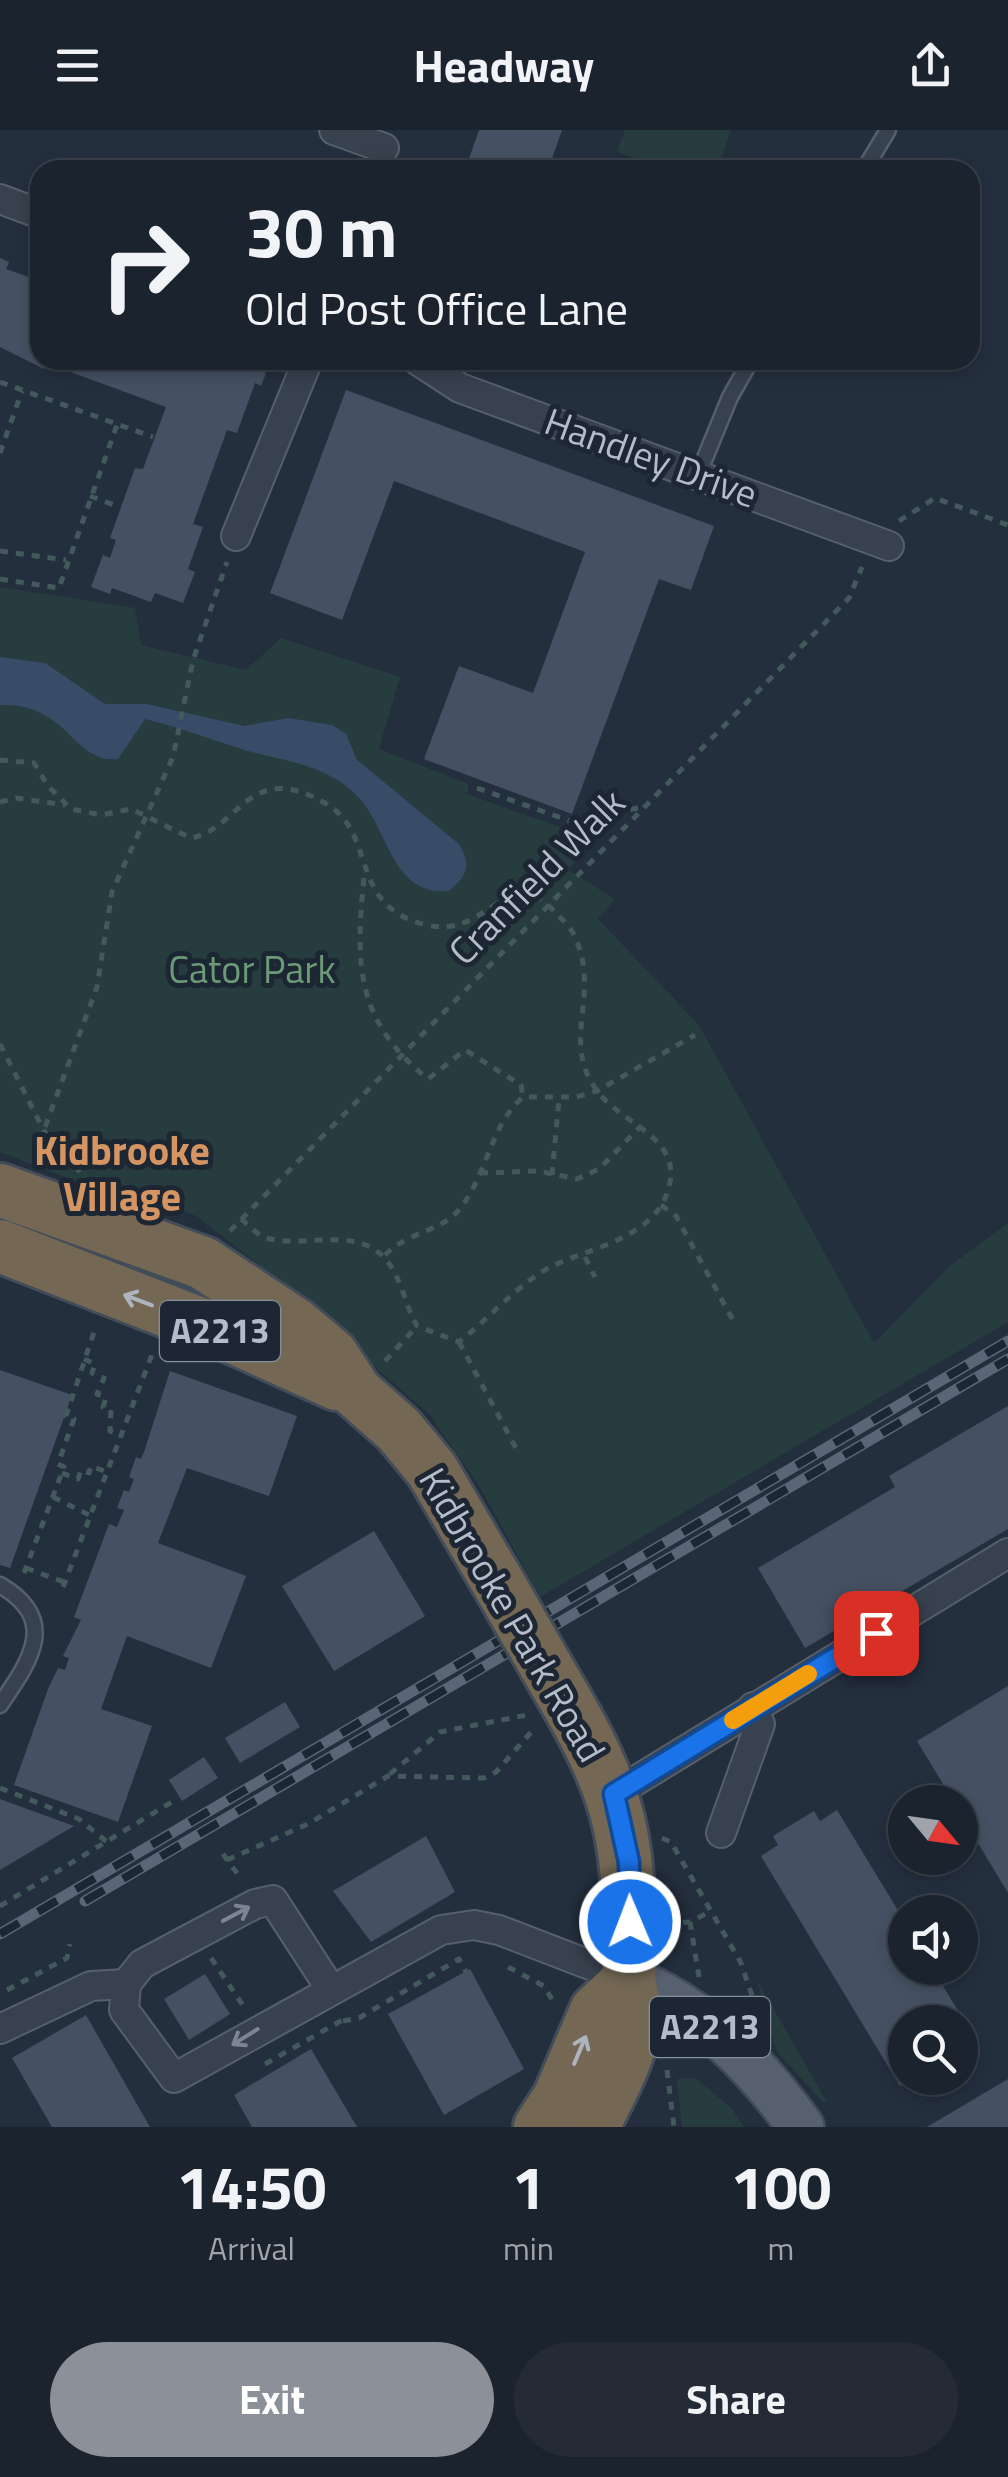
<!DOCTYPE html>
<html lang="en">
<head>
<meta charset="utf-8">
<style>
  :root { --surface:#1b232e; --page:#242b36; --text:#f1f3f6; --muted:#a0a4aa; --line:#39404a; --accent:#8c9099 }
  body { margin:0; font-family:"Titillium Web",sans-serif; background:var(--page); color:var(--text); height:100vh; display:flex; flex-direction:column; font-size:38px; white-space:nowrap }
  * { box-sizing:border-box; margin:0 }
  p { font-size:32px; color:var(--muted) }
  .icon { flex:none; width:55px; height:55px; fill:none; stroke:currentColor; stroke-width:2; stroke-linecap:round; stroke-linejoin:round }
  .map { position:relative; height:1997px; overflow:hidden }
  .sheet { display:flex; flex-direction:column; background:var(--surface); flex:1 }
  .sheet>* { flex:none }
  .banner { position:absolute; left:30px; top:30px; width:950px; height:210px; border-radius:30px; box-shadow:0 5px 15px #0003,0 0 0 2px var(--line); background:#1b232e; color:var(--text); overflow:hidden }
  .needle { width:65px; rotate:119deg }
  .tools { position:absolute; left:888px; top:1655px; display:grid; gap:20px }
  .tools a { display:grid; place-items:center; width:90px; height:90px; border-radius:50%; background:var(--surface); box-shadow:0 5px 15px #0003,0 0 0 2px var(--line); font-size:50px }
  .pin { position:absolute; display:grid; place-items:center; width:85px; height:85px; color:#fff; margin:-42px; border-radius:20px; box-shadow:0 5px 15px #0006 }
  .me { position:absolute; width:110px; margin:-55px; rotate:359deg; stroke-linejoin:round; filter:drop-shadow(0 0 8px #0008) }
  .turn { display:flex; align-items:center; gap:35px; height:210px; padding:0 50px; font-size:45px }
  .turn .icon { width:130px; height:130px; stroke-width:2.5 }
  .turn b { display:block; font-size:70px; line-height:85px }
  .eta { display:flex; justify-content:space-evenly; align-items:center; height:170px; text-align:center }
  .eta b { font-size:60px; font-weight:700; line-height:70px }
  .cta { display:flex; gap:20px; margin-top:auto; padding:20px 50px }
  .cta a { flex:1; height:115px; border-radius:60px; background:var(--accent); color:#fff; font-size:40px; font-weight:700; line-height:115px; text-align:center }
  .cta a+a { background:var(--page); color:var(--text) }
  header { display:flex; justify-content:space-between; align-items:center; height:130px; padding:0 50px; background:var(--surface); font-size:45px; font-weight:700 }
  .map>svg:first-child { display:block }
</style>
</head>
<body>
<header><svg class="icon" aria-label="menu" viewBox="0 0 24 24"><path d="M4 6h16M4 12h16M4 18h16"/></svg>Headway<svg class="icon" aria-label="share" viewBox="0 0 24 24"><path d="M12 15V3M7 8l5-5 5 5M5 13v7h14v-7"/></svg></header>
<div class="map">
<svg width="1008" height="1997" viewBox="0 0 1008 1997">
  <rect width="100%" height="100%" fill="#242f3e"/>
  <g fill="#263c3f">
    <path d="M625,0h106l-14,40h-49l-51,-18z"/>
    <path d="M0,457l135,21 6,37 105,25 35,-32 119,39 -21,72 90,35 -2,10 98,35 55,-13 -52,54 47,29 -17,20 101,106 175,318 78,-79 56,-41v99l-468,275 -60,-110 -51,-73 -175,-153 -56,-44 -63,-27 -18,3 -23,-5 -94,-36z"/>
    <path d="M757,1850l70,122 -3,1 -47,-51z"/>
    <path d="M696,1948l36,31 12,18h-62l-5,-48z"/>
  </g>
  <path fill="#394c67" d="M0,527l45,6 60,41h42l97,22 44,-8 44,7 14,9 11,26 102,84c12,20 9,33 -11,47 -56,5 -59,-61 -89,-93 -30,-33 -71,-36 -111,-47 -36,-11 -66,-23 -103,-32l-27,40c-46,4 -49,-56 -118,-54z"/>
  <g fill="#455162">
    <path d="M479,0h83l-14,40h-83z"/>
    <path d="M0,128l9,4 -3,7 34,12v79h198l28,13 -5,13 -6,-3 -18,50 -10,-3 -34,94 10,3 -15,42 7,3 -12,31 -28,-10 -4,9 -39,-14 -2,6 -19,-7 12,-32 7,3 6,-18 -6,-2 25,-70 8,1 23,-62 -120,-44 -2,6 -44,-22z"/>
    <path d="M346,260l368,136 -23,64 -32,-11 -87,235 -148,-55 35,-93 74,27 52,-141 -191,-71 -52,139 -72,-27z"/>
    <path d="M0,1240l72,25 -62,173 -10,-3z"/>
    <path d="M170,1241l127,45 -28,80 -82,-28 -29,75 88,33 -35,92 -84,-32 -26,73 51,17 -34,96 -104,-37 34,-96 10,-21 7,2 4,-12 -6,-2 18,-36 -7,-3 35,-93 8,3 7,-17 -7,-2 7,-18 5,2 5,-13 -5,-2 7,-20 5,2 3,-7z"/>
    <path d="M1008,1276v123l-203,119 -47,-80 137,-81 -6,-11z"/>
    <path d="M374,1401l51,85 -91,55 -52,-85z"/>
    <path d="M1008,1556v207l-48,-80v-11h-6l-37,-61z"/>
    <path d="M285,1572l15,25 -60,36 -15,-25z"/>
    <path d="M204,1627l14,21 -36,23 -13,-21z"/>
    <path d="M0,1669l8,3 66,24 -74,44z"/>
    <path d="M837,1680l68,112v46h27l44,72 -16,9v-27h-55v56h10l-15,8 -139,-230 17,-11 -5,-9 41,-25 6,10z"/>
    <path d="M426,1706l29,56 -84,50 -38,-51z"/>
    <path d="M470,1839l54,100 -80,46 -56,-101z"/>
    <path d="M205,1844l25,40 -41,26 -25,-41z"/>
    <path d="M86,1885l64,112h-98l-40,-69z"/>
    <path d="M311,1919l46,78h-105l-18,-32z"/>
    <path d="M1008,1949v48h-81z"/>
  </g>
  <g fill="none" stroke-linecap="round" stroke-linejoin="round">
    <g stroke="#565f6c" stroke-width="19">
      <g id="lane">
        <path d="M864,40l24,-40"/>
        <path d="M698,345l32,-78 21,-37"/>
        <path d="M0,1455c60,35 30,76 0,120"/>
      </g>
    </g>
    <g stroke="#565f6c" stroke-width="32">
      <g id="street">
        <path d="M334,0l50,18"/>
        <path d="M0,69l40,15"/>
        <path d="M417,230l43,28 429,158"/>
        <path d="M236,406l72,-176"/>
        <path d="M614,1664l394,-241"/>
        <path d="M721,1703l39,-109 -7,-17"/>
        <path d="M330,1858l-57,-88 -18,4 -113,60 -16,20 -2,26 50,68 267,-148 33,-5 25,5 130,50"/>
        <path d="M0,1899l91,-43 35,-2"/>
      </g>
    </g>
    <g stroke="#414a57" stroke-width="50">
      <path id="primary" d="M629,1850c72,27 127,85 172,147"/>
    </g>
    <g stroke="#434c59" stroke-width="58">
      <g id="highway">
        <path d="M0,1060l203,73 92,61 37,31 24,37 43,38 33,40 68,116"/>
        <path d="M0,1116l226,88 111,50"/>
        <path d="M555,1552c70,117 75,158 74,292 0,17 9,37 6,53 -7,34 -27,69 -42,100"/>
        <path d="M540,1997l19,-29 37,-87 33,-31"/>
      </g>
    </g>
    <g stroke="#44595c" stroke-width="5" stroke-dasharray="8 8" stroke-linecap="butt">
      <path d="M0,252l153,55"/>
      <path d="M0,323l22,-62"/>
      <path d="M90,366l27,10"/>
      <path d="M899,391l36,-23 73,27"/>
      <path d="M0,421l66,9"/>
      <path d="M0,449l59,9 58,-163"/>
      <path d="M0,630l34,3 14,23 23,23 30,6 30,-6 60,29c49,-9 57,-79 134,-35 54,31 21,102 101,122 62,15 80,-64 127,-15 7,8 15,13 20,23 31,61 -15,107 25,159 27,35 91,47 68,104 -20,48 -91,54 -126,77 -30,20 -53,47 -81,69l-42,-16c-12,-20 -15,-47 -30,-65 -30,-37 -80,-12 -121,-23 -9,-3 -17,-13 -25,-19"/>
      <path d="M477,658l93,33 73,-14"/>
      <path d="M0,672l16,-4 49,7"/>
      <path d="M364,748c-9,88 -8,143 64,201l37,-29 56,35 2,12"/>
      <path d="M0,914l44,87 37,42"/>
      <path d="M34,1027l63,-170 15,-95 61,-135 20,-97 34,-98"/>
      <path d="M480,1043l58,-2 39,8 22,-10 42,-43"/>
      <path d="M552,1045l7,-76"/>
      <path d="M661,1075l15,11 58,106"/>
      <path d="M230,1101l619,-633 13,-31"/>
      <path d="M385,1125c23,-23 55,-24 72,-43 30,-33 32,-86 66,-115h53l21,-6 98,-56"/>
      <path d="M585,1127l10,20"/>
      <path d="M459,1212l59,110"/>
      <path d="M84,1229l11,5 -3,9 12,5 -7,16 9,4 -3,9 8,3 -1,21 11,5"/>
      <path d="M385,1231l32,-35"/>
      <path d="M62,1343l16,6 3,-9 8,3 2,-7 16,6"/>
      <path d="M53,1367l38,19"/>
      <path d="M26,1438l38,14"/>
      <path d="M24,1443l40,-106 -6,-3 16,-45 -8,-3 29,-87"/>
      <path d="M63,1457l90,-235"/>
      <path d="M390,1644l50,-42 87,-17"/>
      <path d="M0,1658l79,31 28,23"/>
      <path d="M662,1708l9,4 70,121 19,56"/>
      <path d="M223,1724l19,26"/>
      <path d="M227,1730l81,-36 80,-48 96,2 12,-6 37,-42"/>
      <path d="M0,1776l175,-106"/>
      <path d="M690,1792l9,55"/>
      <path d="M667,1794l23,-2 21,-11"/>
      <path d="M211,1828l33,49"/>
      <path d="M508,1837l36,19 9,15"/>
      <path d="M7,1860l60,-32 3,-14"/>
      <path d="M343,1891l16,-3 100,-59 7,13"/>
      <path d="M265,1934l81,-46"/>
      <path d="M667,1940l7,57"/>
    </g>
    <use href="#lane" stroke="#38414e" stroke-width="14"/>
    <use href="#street" stroke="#38414e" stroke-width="28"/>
    <use href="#primary" stroke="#56606e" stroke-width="45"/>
    <use href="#highway" stroke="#746855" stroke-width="52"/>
    <g stroke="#5a6575" stroke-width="11">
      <g id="rail">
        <path d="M85,1771l923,-542"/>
        <path d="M0,1804l1008,-593"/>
      </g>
    </g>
    <use href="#rail" stroke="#1d2633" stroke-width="8" stroke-dasharray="22" stroke-linecap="butt"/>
    <g stroke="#434c59" stroke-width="58" stroke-linecap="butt">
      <path id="highway-bridge" d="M500,1456l55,96"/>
    </g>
    <use href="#highway-bridge" stroke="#746855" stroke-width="52"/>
  </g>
  <defs><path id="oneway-shaft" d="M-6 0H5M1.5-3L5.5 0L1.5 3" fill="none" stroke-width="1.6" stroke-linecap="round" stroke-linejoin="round" transform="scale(2.5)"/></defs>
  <g stroke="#aeb4bd">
    <use href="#oneway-shaft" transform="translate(138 1170) rotate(-159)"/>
    <use href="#oneway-shaft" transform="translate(580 1920) rotate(-67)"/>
  </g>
  <g stroke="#7c8592">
    <use href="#oneway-shaft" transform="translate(236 1784) rotate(-28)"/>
    <use href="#oneway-shaft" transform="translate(245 1907) rotate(148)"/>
  </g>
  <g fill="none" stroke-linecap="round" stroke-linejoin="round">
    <g stroke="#114b97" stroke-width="25">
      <path id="route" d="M630,1792l-1,-60 -15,-68 262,-161"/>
    </g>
    <use href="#route" stroke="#1a73e8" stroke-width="18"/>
    <path stroke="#f59e0b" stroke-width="18" d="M733,1590l75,-46"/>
  </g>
  <g text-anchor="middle" stroke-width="10" stroke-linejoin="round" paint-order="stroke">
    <g fill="#1d2633" stroke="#878f9c" stroke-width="2.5">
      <rect x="160" y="1171" width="120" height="60" rx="8"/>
      <rect x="650" y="1867" width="120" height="60" rx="8"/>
    </g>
    <g font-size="35" font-weight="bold" fill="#b4bcc9">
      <text x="220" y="1213">A2213</text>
      <text x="710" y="1909">A2213</text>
    </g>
    <g font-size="38" fill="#b4bcc9" stroke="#1d2633">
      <text transform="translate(651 328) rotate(20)" y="13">Handley Drive</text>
      <text transform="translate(537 747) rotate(-45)" y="13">Cranfield Walk</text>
      <text transform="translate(512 1485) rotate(60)" y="13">Kidbrooke Park Road</text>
    </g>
    <g font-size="38" fill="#6b9a76" stroke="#1d2633">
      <text x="252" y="853">Cator Park</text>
    </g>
    <g font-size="40" font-weight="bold" fill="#d59563" stroke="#1d2633">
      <text x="122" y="1035">Kidbrooke<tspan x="122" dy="46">Village</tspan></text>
    </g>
  </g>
</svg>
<div class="tools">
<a><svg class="needle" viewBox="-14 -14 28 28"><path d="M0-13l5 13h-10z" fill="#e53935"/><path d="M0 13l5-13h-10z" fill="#a0a4aa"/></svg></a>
<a><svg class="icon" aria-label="sound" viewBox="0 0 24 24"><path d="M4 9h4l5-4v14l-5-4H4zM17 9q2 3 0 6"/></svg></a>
<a><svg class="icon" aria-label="search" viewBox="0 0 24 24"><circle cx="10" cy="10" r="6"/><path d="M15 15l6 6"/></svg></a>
</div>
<div class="pin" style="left:876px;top:1503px;background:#d93025"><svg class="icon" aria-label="arrive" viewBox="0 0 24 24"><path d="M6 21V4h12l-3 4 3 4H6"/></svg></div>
<svg class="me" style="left:630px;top:1792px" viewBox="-20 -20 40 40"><circle r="17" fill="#1a73e8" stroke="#fff" stroke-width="3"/><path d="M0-11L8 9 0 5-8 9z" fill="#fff"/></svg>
<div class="banner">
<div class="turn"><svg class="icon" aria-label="right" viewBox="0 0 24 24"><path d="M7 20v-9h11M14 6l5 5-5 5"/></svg><div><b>30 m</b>Old Post Office Lane</div></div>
</div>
</div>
<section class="sheet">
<div class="eta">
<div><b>14:50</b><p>Arrival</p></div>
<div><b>1</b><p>min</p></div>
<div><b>100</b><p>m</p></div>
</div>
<div class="cta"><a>Exit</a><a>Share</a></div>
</section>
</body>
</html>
